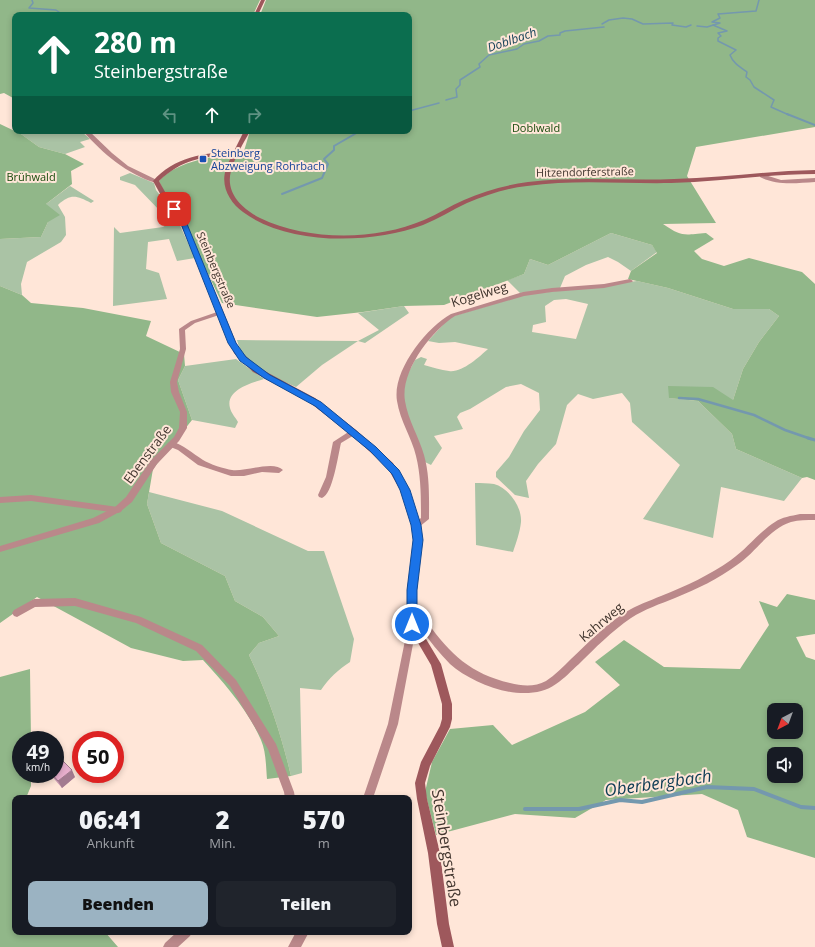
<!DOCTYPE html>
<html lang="de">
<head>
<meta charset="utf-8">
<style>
  :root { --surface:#171b24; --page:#20242c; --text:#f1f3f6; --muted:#9ea1a6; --accent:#9bb3c2 }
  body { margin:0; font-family:"Open Sans",sans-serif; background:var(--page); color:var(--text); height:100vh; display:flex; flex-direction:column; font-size:15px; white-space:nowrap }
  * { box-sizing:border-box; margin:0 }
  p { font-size:13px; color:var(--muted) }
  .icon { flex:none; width:22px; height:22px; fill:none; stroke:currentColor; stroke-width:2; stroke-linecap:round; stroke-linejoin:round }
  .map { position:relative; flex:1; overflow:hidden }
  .side { position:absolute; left:12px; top:795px; width:400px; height:140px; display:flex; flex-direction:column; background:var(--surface); border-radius:8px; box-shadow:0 2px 6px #0003 }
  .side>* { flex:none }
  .top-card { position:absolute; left:12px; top:12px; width:400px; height:122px; border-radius:8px; box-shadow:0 2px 6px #0003; background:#0b6e4f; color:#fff; overflow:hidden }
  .needle { width:26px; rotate:221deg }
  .controls { position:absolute; left:767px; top:703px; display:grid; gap:8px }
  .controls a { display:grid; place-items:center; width:36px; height:36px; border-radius:8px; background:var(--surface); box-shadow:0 2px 6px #0003; font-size:20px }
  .speed { position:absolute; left:12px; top:731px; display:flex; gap:8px; font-size:20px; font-weight:700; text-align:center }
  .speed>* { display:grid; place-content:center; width:52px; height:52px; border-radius:50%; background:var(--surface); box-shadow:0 2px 6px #0003; line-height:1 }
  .speed small { font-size:10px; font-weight:400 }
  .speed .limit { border:6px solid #d22; background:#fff; color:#111 }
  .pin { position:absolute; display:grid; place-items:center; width:34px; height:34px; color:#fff; margin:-17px; border-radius:8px; box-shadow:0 2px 6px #0006 }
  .me { position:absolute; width:44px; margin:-22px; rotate:0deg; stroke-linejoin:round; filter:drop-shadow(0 0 3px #0008) }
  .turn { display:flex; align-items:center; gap:14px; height:84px; padding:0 16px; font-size:18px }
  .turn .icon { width:52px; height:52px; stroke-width:2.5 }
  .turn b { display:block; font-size:28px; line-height:34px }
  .lanes { display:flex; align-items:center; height:38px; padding:0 16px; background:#0003; justify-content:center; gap:20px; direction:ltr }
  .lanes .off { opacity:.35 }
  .eta { display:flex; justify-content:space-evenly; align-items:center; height:68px; text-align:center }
  .eta b { font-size:24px; font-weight:800; line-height:28px }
  .cta { display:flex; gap:8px; margin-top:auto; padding:8px 16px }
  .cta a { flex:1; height:46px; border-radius:8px; background:var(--accent); color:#111; font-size:16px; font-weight:800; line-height:46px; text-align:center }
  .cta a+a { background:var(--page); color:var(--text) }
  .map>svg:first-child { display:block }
</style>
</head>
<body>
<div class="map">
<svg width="815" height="947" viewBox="0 0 815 947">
  <rect width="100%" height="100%" fill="#ffe6d8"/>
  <g fill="#aac3a5" fill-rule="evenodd">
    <path d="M31,131h40l3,3 8,-2 8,7 -10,3 5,5 -20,7 -26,-7 -18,-13z"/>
    <path d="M130,173l24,10 2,7 20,27 19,41 -18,3 -8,-22 -21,3 -2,27 13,4 8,26 -54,7 1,-79 6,6 43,-6 6,-4 -7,-10 -27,-28 -15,-5v-3z"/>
    <path d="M70,186l24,15 -3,2c-14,-7 -20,-10 -33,2l7,12 1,18 -5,7 -34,20 -6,22 1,11 -22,-9v-47l41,-2 7,-15 -2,-18z"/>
    <path d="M611,233l41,12 5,7 -26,19 -13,-9 -10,-5 -22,8 -21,11 -5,12 -40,5 -13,-13 17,-6 6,-15 18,6z"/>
    <path d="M637,281l31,7 65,21h36l10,7 -20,26 -16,27 -10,31 -64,-2 29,3 34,33 4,15 66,29 -18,23 -63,-14 -8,51 -70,-19 37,-54 -48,-43 -2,-19 -8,-10 -29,6 -15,-5 -11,11 -11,39 -18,20 -12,17 3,17 -14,-3 -19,-18v-5l13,-15 15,-26 16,-21 -1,-17 -18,-9 -15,3 -36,22 -10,4 -3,4 6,12 -29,7 8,12 -11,17 -6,-3 -21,-55 -1,-24 12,-23 6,-3 6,2 -3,6c8,2 17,5 25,6 13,2 30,-14 39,-22l-33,-7 -16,1 -11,-2 22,-24 74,-22zM566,299l22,5 -12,35 -44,-7 1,-7 13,-3 -1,-16 9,-6z"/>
    <path d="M404,306l5,7 -44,30 -7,-2 -36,24 -26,22c-22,-10 -53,-21 -59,-47l121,1 21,-11 -21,-17z"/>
    <path d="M236,359l28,20c-12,4 -39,11 -34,29 1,5 6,10 8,14l-3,6 -43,-8 -14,-40 7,-14z"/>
    <path d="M475,483c6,0 13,0 19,1 15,4 28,23 27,38 -1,10 -5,21 -8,30l-37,-7z"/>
    <path d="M149,492l73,19 86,40h16l30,88 -4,23c-12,8 -21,16 -29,28l-21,-2 2,85 -11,3c-10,-43 -23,-81 -42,-121l10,-12 20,-7 -16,-19 -28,-16 -10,-25 -64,-33 -14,-39z"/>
  </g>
  <g fill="#91b789" fill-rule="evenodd">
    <path d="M0,0h260l-7,15h-238v82l-2,1 -9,-5 -4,1z"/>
    <path d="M266,0h549v127l-119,20 -9,29 29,47 -53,1c19,13 20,11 43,9l8,6 -20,12 8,8 22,7 25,-8 53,14 13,12v196l-8,-3 -5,1 -66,-29 -4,-15 -34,-33 -29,-3 -1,-12 45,1 20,13 10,-31 16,-27 20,-26 -10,-7h-36l-65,-21 -40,-9 3,-8 26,-18 -5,-8 -41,-12 -63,32 -18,-6 -6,15 -80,31 -40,1 -41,6 -46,5 -95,-14 -38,-79 -18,-28 -7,-15c18,-21 59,-25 85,-30l6,-20h159v-116h-149z"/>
    <path d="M0,124l21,10 18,13 26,7 19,10 -13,7 1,13 -26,20 14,11 -12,7 -7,15 -41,2z"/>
    <path d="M0,286l22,9 9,8 52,5 68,13 -5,15 38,18 1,12 -7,14 14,40 -39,49 -6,35 14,39 64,33 10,25 28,16 16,19 -20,7 -10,12c19,40 32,78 42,121l-24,3c-1,-12 -1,-28 -6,-39 -13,-30 -37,-57 -58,-80l-20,1 -52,-13 -94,-51 -37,26z"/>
    <path d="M787,594l28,6v34l-19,3 10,20 9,3v198l-68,-21 -9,-27 -36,-16 -96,6 -31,18 -60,-4 -79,21 -11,-43 7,-30 18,-33 43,-4 19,20 73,-33 35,-27 -25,-23 29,-22 40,27 76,2 29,-44 -10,-24 18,6zM774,710h22v22h-22zM774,754h22v22h-22z"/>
    <path d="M30,669l1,71h-10v34h10v12l-5,12h-11v26l-3,8 3,1v99h90l13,15h-118v-270z"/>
  </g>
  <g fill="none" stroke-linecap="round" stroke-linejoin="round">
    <g stroke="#7498ae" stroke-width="1.5">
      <path d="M32,0l1,3 -4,5 27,2 7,5"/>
      <path d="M602,24l7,-4 14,-2 9,1 11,5 30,-1 -1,2 14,2 5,-2"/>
      <path d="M713,25l14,6 -9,2 3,3 -3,2v3l18,9 -6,5c3,8 10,12 17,17l-1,5 4,3 4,7 20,13 -3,7 18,8"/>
      <path d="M697,26l10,1 13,-4 -8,-1 8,-4 -2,-4 38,-3 3,-11"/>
      <path d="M446,100l11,-3 -1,-8 4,-4v-5l20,-13 -1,-3 10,-9 28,-6 7,-5 15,-3 9,-5 12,-1v-2l5,-2 39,-4"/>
      <path d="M409,111l30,-8"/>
    </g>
    <g stroke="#7498ae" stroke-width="2">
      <path d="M787,114l28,11"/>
      <path d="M282,194l40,-16 6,-14 -4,-5 10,-9v-4l26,-15"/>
    </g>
    <path stroke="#7498ae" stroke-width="2.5" d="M679,398l19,1 56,16 31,15 26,9"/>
    <path stroke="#7498ae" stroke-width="3" d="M808,438l7,2"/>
    <path stroke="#7498ae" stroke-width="4" d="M525,809h54l41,-9 22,2 65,-15 47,2 47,18 14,1"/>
    <g fill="#ba888a" fill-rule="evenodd">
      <path d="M83,131h6l23,22 16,13 31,15 -3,2c-29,-9 -53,-29 -73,-52z"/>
      <path d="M762,174l19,6 34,-2v4c-19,1 -37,4 -55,-5v-2z"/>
      <path d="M630,279l3,2 -1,1 -28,6 -52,4 -28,4 -69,20c-24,15 -55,56 -50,85 3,19 14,36 19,54 6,21 5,43 5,64l-10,8h-6l-1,-2 9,-7c0,-21 0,-42 -5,-62 -4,-18 -16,-35 -19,-55 -5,-30 29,-73 54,-87l72,-22 29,-4 52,-4z"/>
      <path d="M353,429l4,3 -1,2 -15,9c-3,12 -8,51 -19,55l-3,-1 -1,-2 8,-18 7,-35z"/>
      <path d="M171,441c13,4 21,12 32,19 6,4 22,9 29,10 13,2 42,-10 51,0l-4,3 -17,-1 -18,4h-13l-33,-11 -20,-15 -10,-4 -1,-2z"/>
      <path d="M31,495l87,12 3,1 1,2 -1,2 -3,1 -87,-12 -31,2v-6z"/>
      <path d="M800,514h15v6c-8,0 -16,0 -24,2 -21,6 -36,31 -54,43 -19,14 -40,24 -62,33 -15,6 -30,11 -44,20 -19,13 -36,30 -52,46 -8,7 -14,14 -23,20 -29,21 -81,2 -106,-20 -11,-11 -20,-23 -29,-35l-5,-1 -18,96 -25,74h-10l25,-74 21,-103 3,-1 15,2c23,32 44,52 83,61 12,3 25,4 36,-2 9,-6 17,-14 25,-22 17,-16 34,-34 55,-47 11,-7 23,-11 35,-16 25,-10 49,-21 70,-36 16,-11 27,-27 44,-38 7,-5 16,-6 25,-8z"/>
      <path d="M75,598l66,19 61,28 34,35 40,64 18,48 1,6h-10l-1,-6 -16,-43 -38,-63 -34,-35 -60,-28 -61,-17 -40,1 -18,10 -3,-1 -2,-3 2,-3 20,-11z"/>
      <path d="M177,932h15l-2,4 -12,11h-15l2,-4z"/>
      <path d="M296,932h13l-8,15h-13z"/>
    </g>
    <path fill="#ba888a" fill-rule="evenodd" d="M220,311l2,1v2l-27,9 -10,7 1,19 -9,33 2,10 8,20v16l-8,13 -22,23 -25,38 -11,9 -22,12 -99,29v-6l93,-28 22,-11 11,-10 25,-37 23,-23 5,-9 1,-16 -9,-20 -1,-10 10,-33 -1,-20 12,-8z"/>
    <g fill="#9e585c" fill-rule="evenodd">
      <path d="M261,0h4l-7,15h-4z"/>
      <path d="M244,131h6c-6,11 -16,28 -19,40 -6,22 11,38 29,47 48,23 115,23 164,2 14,-6 26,-14 40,-20 20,-9 42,-15 64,-18 49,-6 97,-1 146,-3 47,-1 94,-8 141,-9v4c-48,0 -96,8 -144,9 -48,1 -96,-4 -144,3 -21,2 -41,9 -60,17 -15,7 -29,16 -44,22 -51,19 -135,21 -180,-13 -13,-9 -23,-26 -17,-43 1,-5 4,-10 7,-14 -30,1 -52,5 -74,26l10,18 18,25 52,126 20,18 56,30 41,32 37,33 16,28 11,34 2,15 -5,50v34l24,40 11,40v15l-2,8 -20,39 -5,17 2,16 13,54 9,71 5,23h-12l-5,-23 -9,-71 -11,-54 -2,-16 6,-21 19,-36 2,-7v-15l-11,-39 -24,-41v-34l7,-50 -2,-15 -11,-34 -14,-24 -37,-33 -41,-32 -56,-30 -19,-19 -53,-129 -18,-25 -10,-18c21,-24 51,-28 81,-30z"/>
    </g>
  </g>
  <path fill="#c897b1" d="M50,774h5l20,3 -13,11z"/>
  <path fill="#a37b90" d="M72,770l3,7 -13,11 -4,-7z"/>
  <path fill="#e9b0ce" stroke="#a37b90" d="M61,759l11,11 -14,11 -6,-7h3v-11z"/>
  <path fill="#1a73e8" stroke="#114b97" d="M172,208h4l11,16 49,119 10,14 24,18 51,27 55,45 23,23 11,20 11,35 2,15 -6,50v34l-1,3 -4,2 -4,-2 -1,-3v-34l6,-50 -2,-15 -11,-35 -8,-16 -22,-23 -55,-45 -51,-28 -24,-17 -12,-18 -47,-119 -10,-15z"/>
  <rect fill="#1a4fb4" stroke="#ffe6d8" stroke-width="1.5" x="199" y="155" width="8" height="8" rx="2"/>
  <g text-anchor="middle" stroke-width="4" stroke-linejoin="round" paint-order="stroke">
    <g font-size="11" fill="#184b0c" stroke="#ffe6d8">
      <text x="536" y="132">Doblwald</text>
      <text x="31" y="181">Brühwald</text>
    </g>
    <g font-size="11" fill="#164399" stroke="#ffe6d8" text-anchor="start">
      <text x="211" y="157">Steinberg<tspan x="211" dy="13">Abzweigung Rohrbach</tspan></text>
    </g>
    <g font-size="11" fill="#40342d" stroke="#ffe6d8">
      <text transform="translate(585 172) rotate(-1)" y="4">Hitzendorferstraße</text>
      <text transform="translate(216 270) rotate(67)" y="4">Steinbergstraße</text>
    </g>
    <g font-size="12" font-style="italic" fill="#0d3c54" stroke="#ffe6d8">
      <text transform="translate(512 40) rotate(-19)" y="4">Doblbach</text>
    </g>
    <g font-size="13" fill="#40342d" stroke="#ffe6d8">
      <text transform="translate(479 294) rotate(-17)" y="5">Kogelweg</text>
      <text transform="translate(147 454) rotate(-53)" y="5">Ebenstraße</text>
      <text transform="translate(601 622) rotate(-40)" y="5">Kahrweg</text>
    </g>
    <g font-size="16" fill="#40342d" stroke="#ffe6d8">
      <text transform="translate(447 848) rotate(81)" y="6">Steinbergstraße</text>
    </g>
    <g font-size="17" font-style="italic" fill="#0d3c54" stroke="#ffe6d8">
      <text transform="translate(658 783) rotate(-8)" y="6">Oberbergbach</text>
    </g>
  </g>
</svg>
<div class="controls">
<a><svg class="needle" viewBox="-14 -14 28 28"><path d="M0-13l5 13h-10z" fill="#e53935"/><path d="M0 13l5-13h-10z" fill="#9ea1a6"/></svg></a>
<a><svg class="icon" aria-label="sound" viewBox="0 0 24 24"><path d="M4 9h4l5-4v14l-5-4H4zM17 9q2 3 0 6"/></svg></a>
</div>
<div class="speed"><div>49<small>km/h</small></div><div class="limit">50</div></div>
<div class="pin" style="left:174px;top:209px;background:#d93025"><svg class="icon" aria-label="arrive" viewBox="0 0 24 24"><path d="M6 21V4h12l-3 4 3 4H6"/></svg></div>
<svg class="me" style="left:412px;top:624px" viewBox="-20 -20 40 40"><circle r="17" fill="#1a73e8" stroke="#fff" stroke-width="3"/><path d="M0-11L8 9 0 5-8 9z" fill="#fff"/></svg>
<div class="top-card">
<div class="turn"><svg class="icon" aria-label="ahead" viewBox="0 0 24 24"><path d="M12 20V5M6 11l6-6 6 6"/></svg><div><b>280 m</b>Steinbergstraße</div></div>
<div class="lanes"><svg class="icon off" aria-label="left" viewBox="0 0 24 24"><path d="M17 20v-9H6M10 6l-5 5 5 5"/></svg><svg class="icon" aria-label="ahead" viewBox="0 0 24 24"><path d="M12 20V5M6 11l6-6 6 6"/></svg><svg class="icon off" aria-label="right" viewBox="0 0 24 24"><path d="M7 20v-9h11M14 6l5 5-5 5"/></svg></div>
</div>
<section class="side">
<div class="eta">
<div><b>06:41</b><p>Ankunft</p></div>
<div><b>2</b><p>Min.</p></div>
<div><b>570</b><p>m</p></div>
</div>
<div class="cta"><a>Beenden</a><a>Teilen</a></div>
</section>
</div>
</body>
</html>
